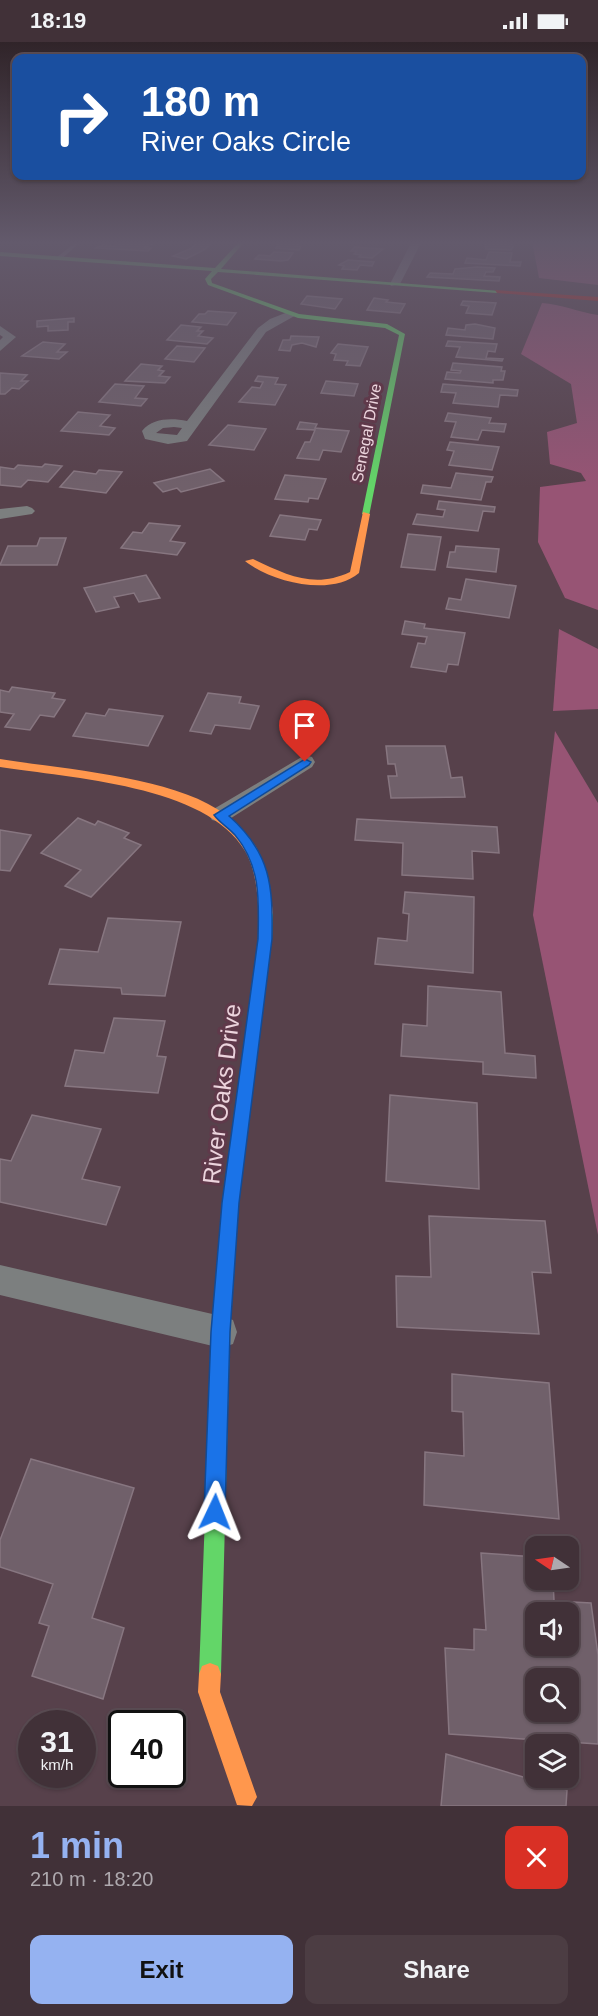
<!DOCTYPE html>
<html lang="en">
<head>
<meta charset="utf-8">
<style>
  :root { --surface:#413138; --page:#4c3d43; --text:#f1f3f6; --muted:#aea9ae; --line:#5a4c53; --accent:#95b2f1 }
  body { margin:0; font-family:Helvetica,sans-serif; background:var(--page); color:var(--text); height:100vh; display:flex; flex-direction:column; font-size:22px; white-space:nowrap }
  * { box-sizing:border-box; margin:0 }
  p { font-size:20px; color:var(--muted) }
  .icon { flex:none; width:33px; height:33px; fill:none; stroke:currentColor; stroke-width:2; stroke-linecap:round; stroke-linejoin:round }
  .map { position:relative; height:1764px; overflow:hidden }
  .panel { display:flex; flex-direction:column; background:var(--surface); flex:1 }
  .panel>* { flex:none }
  .hud { position:absolute; left:12px; top:12px; width:574px; height:126px; border-radius:12px; box-shadow:0 2px 4px #0004,0 0 0 2px var(--line); background:#1a4fa0; color:#fff; overflow:hidden }
  .needle { width:39px; rotate:283deg }
  .buttons { position:absolute; left:525px; top:1494px; display:grid; gap:12px }
  .buttons a { display:grid; place-items:center; width:54px; height:54px; border-radius:12px; background:var(--surface); box-shadow:0 2px 4px #0004,0 0 0 2px var(--line); font-size:30px }
  .speed { position:absolute; left:18px; top:1668px; display:flex; gap:12px; font-size:30px; font-weight:700; text-align:center }
  .speed>* { display:grid; place-content:center; width:78px; height:78px; border-radius:50%; background:var(--surface); box-shadow:0 2px 4px #0004,0 0 0 2px var(--line); line-height:1 }
  .speed small { font-size:15px; font-weight:400 }
  .speed .limit { border:3px solid #111; border-radius:9px; background:#fff; color:#111 }
  .pin { position:absolute; display:grid; place-items:center; width:51px; height:51px; color:#fff; margin:-62px -26px; border-radius:50% 50% 50% 0; rotate:-45deg; box-shadow:0 0 6px #0007 }
  .pin .icon { rotate:45deg }
  .me { position:absolute; width:66px; margin:-33px; rotate:2deg; stroke-linejoin:round; filter:drop-shadow(0 0 4px #0008) }
  .turn { display:flex; align-items:center; gap:21px; height:126px; padding:0 30px; font-size:27px }
  .turn .icon { width:78px; height:78px; stroke-width:2.5 }
  .turn b { display:block; font-size:42px; line-height:51px }
  .round { display:grid; place-items:center; flex:none; width:63px; height:63px; border-radius:12px; background:var(--page) }
  .head { display:flex; align-items:center; justify-content:space-between; height:102px; padding:0 30px }
  h1 { font-size:36px; font-weight:700; line-height:45px; color:var(--accent) }
  .cta { display:flex; gap:12px; margin-top:auto; padding:12px 30px }
  .cta a { flex:1; height:69px; border-radius:12px; background:var(--accent); color:#111; font-size:24px; font-weight:700; line-height:69px; text-align:center }
  .cta a+a { background:var(--page); color:var(--text) }
  .status { display:flex; justify-content:space-between; align-items:center; height:42px; padding:0 30px; background:var(--surface); direction:ltr }
  .status svg { height:16px; fill:currentColor }
  .map>svg:first-child { display:block }
</style>
</head>
<body>
<div class="status"><b>18:19</b><svg viewBox="0 0 49 12"><path d="M0 12V9h3v3zM5 12V6h3v6zM10 12V3h3v9zM15 12V0h3v12zM26 1h20v11H26zM47 4h2v5h-2z"/></svg></div>
<div class="map">
<svg width="598" height="1764" viewBox="0 0 598 1764">
  <rect width="100%" height="100%" fill="#57414b"/>
  <g fill="#975474">
    <path d="M532,199h66v44l-59,-7z"/>
    <path d="M542,261c19,1 36,9 56,12v295l-33,-12 -27,-56 2,-55 46,-6 -5,-8 -31,-9 -3,-32 30,-9 -6,-39 -50,-30z"/>
    <path d="M559,587l39,20v60l-45,2z"/>
    <path d="M555,689l43,72v432l-65,-320z"/>
  </g>
  <g fill="#70606a" stroke="#877680" stroke-width="1.5" fill-rule="evenodd">
    <path d="M120,199h31l5,1 -12,6h7l-3,3 -52,-3 6,-3 13,1z"/>
    <path d="M272,199h24l3,2 -2,3h4l-2,4 -23,-2 3,-4 -9,-1z"/>
    <path d="M484,199l28,1 1,5 -2,3 -25,-1z"/>
    <path d="M198,200l13,1 -7,7 -18,9 -13,-3 19,-8z"/>
    <path d="M355,205l28,2 -11,9 -13,-1 2,-2 -7,-1 3,-3h-6z"/>
    <path d="M274,210l19,1 -5,7 -7,1 -26,-2 4,-4 11,1z"/>
    <path d="M489,210l23,1 -2,9h11l-1,4 -55,-3 2,-5 19,2z"/>
    <path d="M348,218l26,2 -2,4 -12,-1 -3,5 -15,-1 2,-3 -5,-1z"/>
    <path d="M477,225l18,1 -2,4h-7l-2,4 16,1 -1,4 -72,-4 3,-4 23,1 2,-5z"/>
    <path d="M307,254l35,3 -7,10 -34,-5z"/>
    <path d="M374,256l14,2 -2,2 19,2 -5,9 -33,-3z"/>
    <path d="M463,259l33,2 -4,12 -26,-2 3,-7 -8,-1z"/>
    <path d="M208,269l28,2 -9,12 -35,-3 7,-8h6z"/>
    <path d="M74,276v4h-6v8l-20,1v-5l-11,1v-6z"/>
    <path d="M475,282l20,4 -2,11 -47,-4 2,-7 17,2 1,-5z"/>
    <path d="M181,283l20,2 -4,4h6l-5,5 15,2 -6,6 -40,-4z"/>
    <path d="M291,294l28,1 -3,10 -14,-4 -10,2 -2,6 -11,-1 4,-10h7z"/>
    <path d="M448,299l49,3 -2,8 -7,-1 -2,7 17,1 -1,2 -46,-4 4,-10 -14,-1z"/>
    <path d="M43,300l22,2 -8,8h10l-8,7 -37,-3z"/>
    <path d="M338,302l30,3 -8,19 -14,-1 2,-4 -14,-1 2,-6 -5,-1z"/>
    <path d="M177,304l28,2 -11,14 -29,-3z"/>
    <path d="M453,321l49,4 -1,4h4l-2,9h-10v3l-48,-4 2,-7 13,1 1,-2 -10,-1z"/>
    <path d="M141,322l21,2 -4,4 6,1 -5,5 11,1 -5,6 -40,-2z"/>
    <path d="M0,331l27,2 -6,6h7l-9,8 -7,-1 -7,6h-5z"/>
    <path d="M258,334l20,2 -3,6 11,1 -11,20 -36,-3 13,-15 8,1 3,-6 -8,-1z"/>
    <path d="M326,339l32,3 -4,12 -33,-3z"/>
    <path d="M115,342l29,2 -9,12 12,1 -6,7 -42,-4z"/>
    <path d="M443,342l75,6 -1,6 -17,-1 -2,12 -45,-4 3,-10 -15,-1z"/>
    <path d="M78,370l32,3 -10,11 15,2 -6,7 -48,-4z"/>
    <path d="M448,371l43,5 -2,5 17,1 -2,8 -22,-2 -4,10 -27,-3 5,-15 -11,-1z"/>
    <path d="M300,380l17,2 -2,4 34,3 -8,21 -18,-2 -4,10 -22,-2 8,-16h5l5,-12 -18,-1z"/>
    <path d="M228,383l38,4 -12,21 -45,-5z"/>
    <path d="M450,400l49,5 -7,23 -43,-5 5,-14 -7,-1z"/>
    <path d="M45,422l17,2 -14,16 -20,-2 -7,7 -21,-2v-18l14,2 4,-4 24,2z"/>
    <path d="M210,427l14,12 -43,11 -4,-4 -14,4 -9,-9z"/>
    <path d="M99,428l23,2 -16,21 -46,-6 14,-16 22,3z"/>
    <path d="M456,431l37,4 -2,5h-5l-5,18 -60,-7 2,-8 28,3z"/>
    <path d="M285,433l41,4 -8,20 -9,-1 -1,4 -33,-3z"/>
    <path d="M439,459l56,6 -1,5 -11,-1 -5,20 -65,-7 4,-10 26,3 2,-7 -8,-1z"/>
    <path d="M280,473l41,5 -4,10 -8,-1 -4,11 -35,-4z"/>
    <path d="M149,481l31,3 -10,15 15,2 -8,12 -56,-7 12,-16 9,1z"/>
    <path d="M408,492l33,3 -6,33 -34,-3z"/>
    <path d="M40,496h26l-9,27h-57l8,-19h29z"/>
    <path d="M456,504l43,3 -3,23 -49,-5 3,-15h5z"/>
    <path d="M146,533l14,23 -21,4 -5,-9 -20,4 5,10 -23,5 -12,-24z"/>
    <path d="M466,537l50,7 -7,32 -63,-9 3,-11 12,2z"/>
    <path d="M405,579l20,3 -1,4 41,5 -7,32 -10,-1 -2,8 -35,-5 7,-24 7,1 2,-7 -25,-3z"/>
    <path d="M12,645l43,6 -3,5 13,2 -11,17 -14,-2 -10,15 -25,-3 9,-13 -14,-2v-22l9,2z"/>
    <path d="M208,651l33,4 -2,6 20,3 -9,23 -35,-4 -4,9 -21,-3z"/>
    <path d="M109,667l54,7 -15,30 -75,-10 13,-23 19,3z"/>
    <path d="M386,704h59l6,32 11,-1 3,20 -74,1 -3,-22h9l-2,-12h-7z"/>
    <path d="M78,776l17,7 3,-4 31,12 -5,5 17,7 -50,52 -26,-11 16,-16 -40,-17z"/>
    <path d="M357,777l140,8 2,26 -27,-2 1,28 -71,-4 1,-32 -48,-3z"/>
    <path d="M0,788l31,5 -21,36 -10,-1z"/>
    <path d="M405,850l69,5 -1,76 -98,-9 3,-26 29,3 2,-27 -6,-1z"/>
    <path d="M108,876l73,4 -16,74 -43,-2 -1,-6 -72,-4 11,-35 38,3z"/>
    <path d="M428,944l73,6 4,61 30,3 1,22 -53,-4v-12l-82,-6 2,-32 24,2z"/>
    <path d="M114,976l51,3 -8,35 9,1 -8,36 -93,-7 10,-36 29,3z"/>
    <path d="M390,1053l87,8 2,86 -93,-8z"/>
    <path d="M32,1073l69,14 -19,50 38,8 -14,38 -106,-23v-43l11,2z"/>
    <path d="M429,1174l116,5 6,52 -19,-1 7,62 -142,-7 -1,-51 35,1z"/>
    <path d="M452,1332l97,9 10,136 -135,-14 1,-53 39,4 -1,-44 -11,-1z"/>
    <path d="M31,1417l103,29 -42,130 32,10 -21,71 -71,-23 17,-50 -10,-3 14,-39 -53,-17v-27z"/>
    <path d="M481,1511l55,4v23h17l1,21 37,2 7,52v89l-149,-10 -4,-86 29,2v-21l12,1zM536,1570h32v34h-32zM536,1636h32v34h-32z"/>
    <path d="M446,1712l121,36 -1,16h-125z"/>
  </g>
  <g fill="none" stroke-linecap="round" stroke-linejoin="round">
    <path fill="#7c7f7f" fill-rule="evenodd" d="M77,199h5l-22,19h-4v-2z"/>
    <g fill="#7c7f7f" fill-rule="evenodd">
      <path d="M412,199h10l-22,43 -9,2 -1,-2z"/>
      <path d="M288,270l10,2 -32,18 -79,109 -19,3 -23,-5 -3,-8c11,-13 29,-13 45,-10l71,-93 12,-9zM174,385l8,1 -5,7 -21,-2 7,-5z"/>
      <path d="M0,284l16,11 -16,14v-11l3,-3 -3,-2z"/>
      <path d="M27,464l5,2 3,3 -3,3 -32,5v-10z"/>
      <path d="M305,713l7,2 3,5 -3,5 -84,53 -8,2 -8,-2 -3,-5 3,-5z"/>
      <path d="M0,1223l221,51 12,4 4,12 -4,12 -12,4 -221,-53z"/>
    </g>
    <g fill="#63d668" fill-rule="evenodd">
      <path d="M240,199h5l-24,28 279,22 -3,2 -279,-21 -7,7 1,4 87,31 88,10 18,10 -36,182 -7,-2 37,-179 -14,-7 -87,-10 -90,-33 -3,-6 7,-8 -212,-15v-4l215,16z"/>
      <path d="M266,866l7,5 -1,26 -34,264 -8,129 -9,342 -3,8 -8,3 -8,-3 -3,-8 13,-342 10,-129 36,-264 1,-26z"/>
    </g>
    <g fill="#ff974d" fill-rule="evenodd">
      <path d="M363,470l7,2 -11,59c-28,24 -88,9 -114,-12l8,-2c34,16 61,30 97,13z"/>
      <path d="M0,717c62,10 165,17 217,50 16,10 29,23 39,38 12,20 14,44 17,66l-2,3 -5,2 -7,-5c-2,-21 -3,-43 -14,-62 -38,-66 -175,-73 -245,-84z"/>
      <path d="M210,1621l8,3 3,8 -1,18 37,105 -5,9 -15,-1 -39,-113 1,-18 3,-8z"/>
    </g>
    <path fill="#b3261e" fill-rule="evenodd" d="M495,248l103,7v4l-101,-8z"/>
  </g>
  <linearGradient id="sky" x2="0" y2="1"><stop stop-color="#302429"/><stop offset="0.45" stop-color="#635a6c"/><stop offset="1" stop-color="#635a6c" stop-opacity="0"/></linearGradient>
  <rect width="598" height="446" fill="url(#sky)"/>
  <path fill="#1a73e8" stroke="#114b97" stroke-width="1.5" d="M305,717l6,3 -2,3 -80,51c42,37 44,70 43,123l-33,264 -9,129 -5,180 -3,7 -7,3 -8,-3 -3,-7 7,-180 11,-129 36,-264c1,-38 3,-73 -23,-104 -6,-7 -15,-12 -21,-20z"/>
  <g text-anchor="middle" stroke-width="6" stroke-linejoin="round" paint-order="stroke">
    <g font-size="16" fill="#ecd4dd" stroke="#5f394a">
      <text transform="translate(366 391) rotate(-79)" y="6">Senegal Drive</text>
    </g>
    <g font-size="24" fill="#ecd4dd" stroke="#5f394a">
      <text transform="translate(222 1052) rotate(-83)" y="8">River Oaks Drive</text>
    </g>
  </g>
</svg>
<div class="buttons">
<a><svg class="needle" viewBox="-14 -14 28 28"><path d="M0-13l5 13h-10z" fill="#e53935"/><path d="M0 13l5-13h-10z" fill="#aea9ae"/></svg></a>
<a><svg class="icon" aria-label="sound" viewBox="0 0 24 24"><path d="M4 9h4l5-4v14l-5-4H4zM17 9q2 3 0 6"/></svg></a>
<a><svg class="icon" aria-label="search" viewBox="0 0 24 24"><circle cx="10" cy="10" r="6"/><path d="M15 15l6 6"/></svg></a>
<a><svg class="icon" aria-label="layers" viewBox="0 0 24 24"><path d="M12 4l9 5-9 5-9-5zM3 14l9 5 9-5"/></svg></a>
</div>
<div class="speed"><div>31<small>km/h</small></div><div class="limit">40</div></div>
<div class="pin" style="left:305px;top:720px;background:#d93025"><svg class="icon" aria-label="arrive" viewBox="0 0 24 24"><path d="M6 21V4h12l-3 4 3 4H6"/></svg></div>
<svg class="me" style="left:215px;top:1470px" viewBox="-20 -20 40 40"><path d="M0-17L14 15 0 8-14 15z" fill="#1a73e8" stroke="#fff" stroke-width="4"/></svg>
<div class="hud">
<div class="turn"><svg class="icon" aria-label="right" viewBox="0 0 24 24"><path d="M7 20v-9h11M14 6l5 5-5 5"/></svg><div><b>180 m</b>River Oaks Circle</div></div>
</div>
</div>
<section class="panel">
<div class="head"><div><h1>1 min</h1><p>210 m · 18:20</p></div><a class="round" style="background:#d93025;color:#fff"><svg class="icon" aria-label="close" viewBox="0 0 24 24"><path d="M6 6l12 12M18 6L6 18"/></svg></a></div>
<div class="cta"><a>Exit</a><a>Share</a></div>
</section>
</body>
</html>
